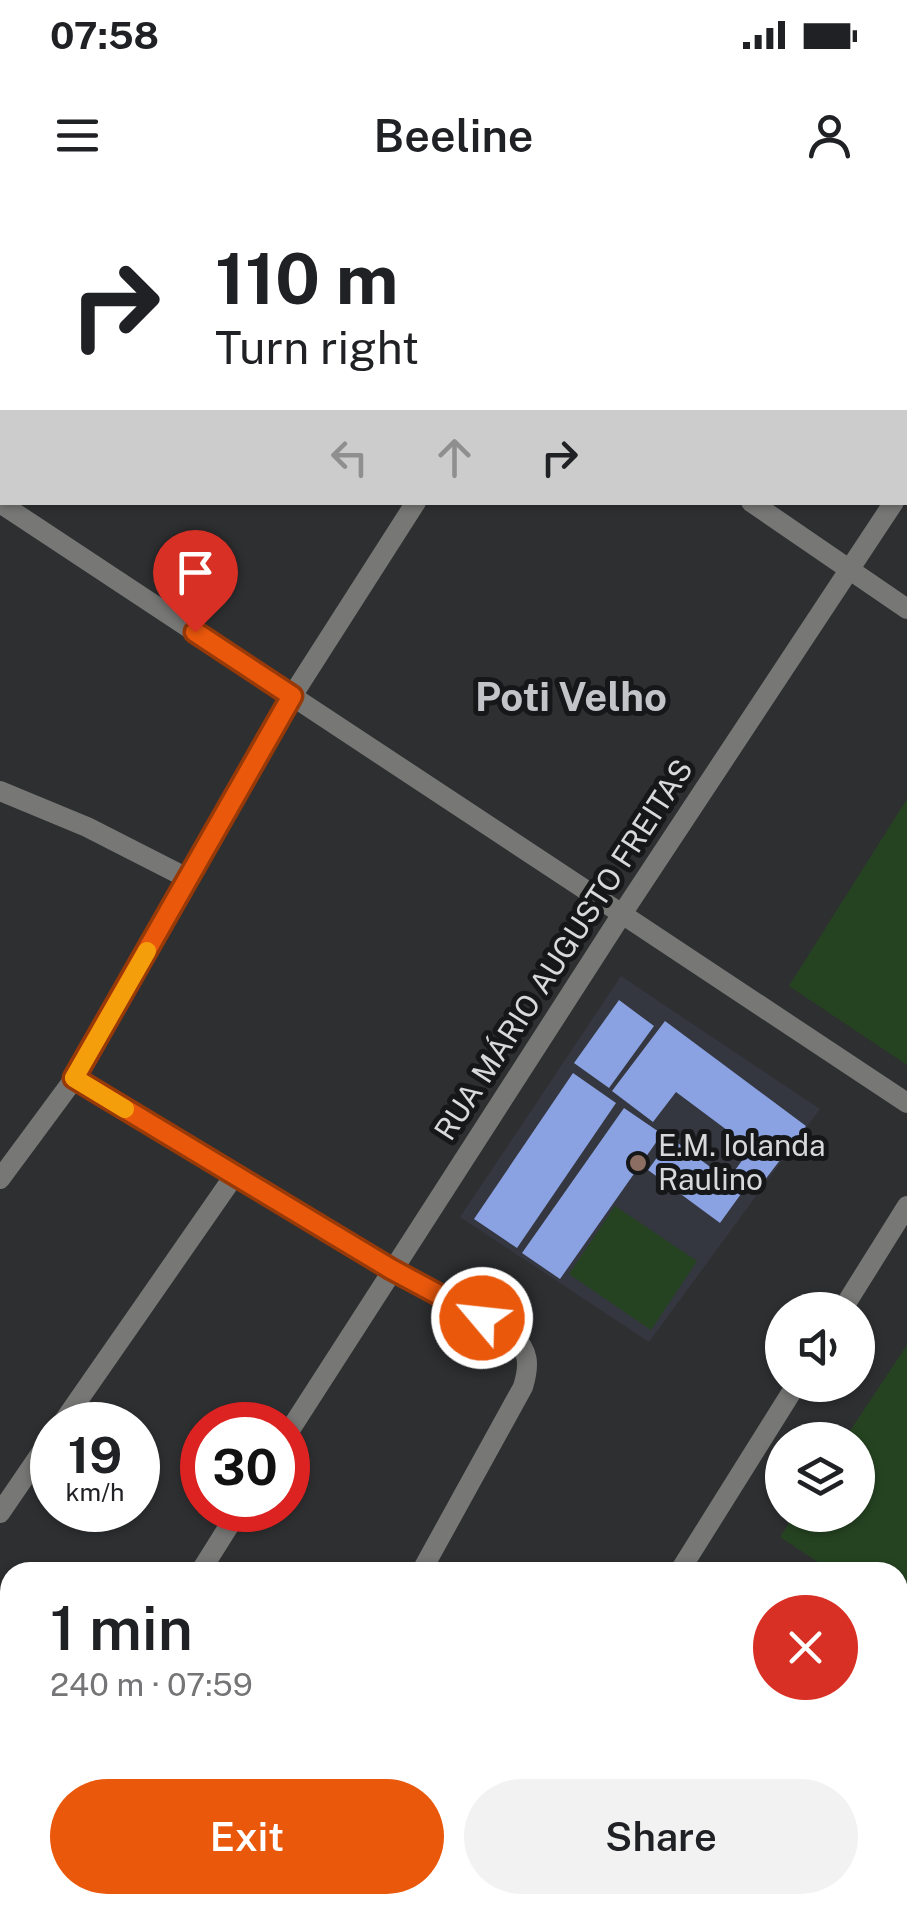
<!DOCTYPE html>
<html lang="en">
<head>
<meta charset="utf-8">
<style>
  :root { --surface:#fff; --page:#f2f2f2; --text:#202124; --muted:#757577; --accent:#ea580c }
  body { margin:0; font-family:"Public Sans",sans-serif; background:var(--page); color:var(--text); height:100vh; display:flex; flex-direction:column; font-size:38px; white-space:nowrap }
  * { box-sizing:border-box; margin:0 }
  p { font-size:32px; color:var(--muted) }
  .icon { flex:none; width:55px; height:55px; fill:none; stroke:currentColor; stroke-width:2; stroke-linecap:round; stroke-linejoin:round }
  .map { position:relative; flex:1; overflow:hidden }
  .details { position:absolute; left:0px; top:1362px; width:908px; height:352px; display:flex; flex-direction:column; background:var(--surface); border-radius:30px 30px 0 0; box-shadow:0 2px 8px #0004 }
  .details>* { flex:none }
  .banner { position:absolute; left:0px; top:0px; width:908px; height:305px; box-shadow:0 2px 8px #0004; background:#fff; color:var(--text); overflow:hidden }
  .tools { position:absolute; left:765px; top:1092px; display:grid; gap:20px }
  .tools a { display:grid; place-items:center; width:110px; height:110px; border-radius:50%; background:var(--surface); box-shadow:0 2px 8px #0004; font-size:50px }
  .speed { position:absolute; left:30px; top:1202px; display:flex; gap:20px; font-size:50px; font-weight:700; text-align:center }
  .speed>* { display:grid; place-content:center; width:130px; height:130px; border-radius:50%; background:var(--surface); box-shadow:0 2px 8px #0004; line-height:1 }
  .speed small { font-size:25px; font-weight:400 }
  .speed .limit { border:15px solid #d22; background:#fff; color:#111 }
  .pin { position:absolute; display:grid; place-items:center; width:85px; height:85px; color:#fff; margin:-102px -42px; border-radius:50% 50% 50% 0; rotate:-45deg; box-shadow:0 0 10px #0007 }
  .pin .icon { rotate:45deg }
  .me { position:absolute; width:110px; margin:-55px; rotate:298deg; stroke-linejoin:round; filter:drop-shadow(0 0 8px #0008) }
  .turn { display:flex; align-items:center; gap:35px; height:210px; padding:0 50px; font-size:45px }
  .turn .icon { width:130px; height:130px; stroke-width:2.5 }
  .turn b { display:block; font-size:70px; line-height:85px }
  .lanes { display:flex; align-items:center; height:95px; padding:0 50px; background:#0003; justify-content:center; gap:50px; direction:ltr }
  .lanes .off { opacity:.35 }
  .round { display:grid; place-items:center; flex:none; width:105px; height:105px; border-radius:52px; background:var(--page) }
  .summary { display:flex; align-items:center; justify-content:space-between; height:170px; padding:0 50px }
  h1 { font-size:60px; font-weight:600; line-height:75px }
  .action { display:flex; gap:20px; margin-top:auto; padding:20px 50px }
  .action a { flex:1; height:115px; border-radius:60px; background:var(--accent); color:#fff; font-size:40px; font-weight:600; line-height:115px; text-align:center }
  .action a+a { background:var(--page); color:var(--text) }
  .status { display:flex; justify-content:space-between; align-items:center; height:70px; padding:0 50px; background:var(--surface); direction:ltr }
  .status svg { height:28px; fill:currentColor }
  header { display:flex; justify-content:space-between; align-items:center; height:130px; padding:0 50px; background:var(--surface); font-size:45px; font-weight:600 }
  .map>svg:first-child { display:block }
</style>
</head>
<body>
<div class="status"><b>07:58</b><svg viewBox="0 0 49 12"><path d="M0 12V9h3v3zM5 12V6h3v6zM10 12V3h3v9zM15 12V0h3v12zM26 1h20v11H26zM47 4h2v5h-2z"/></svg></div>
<header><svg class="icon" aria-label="menu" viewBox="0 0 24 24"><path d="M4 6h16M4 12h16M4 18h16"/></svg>Beeline<svg class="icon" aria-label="person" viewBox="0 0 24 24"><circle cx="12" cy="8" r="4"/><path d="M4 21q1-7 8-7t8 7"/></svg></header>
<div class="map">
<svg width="907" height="1714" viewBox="0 0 907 1714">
  <rect width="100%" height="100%" fill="#2e2f31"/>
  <path fill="#34373f" d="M621,776l199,133 -171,233 -189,-125z"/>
  <g fill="#254321">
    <path d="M907,599v266l-118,-79z"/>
    <path d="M615,1006l82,55 -46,69 -82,-56z"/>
    <path d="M907,1145v276l-9,-6v-43h-65l-53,-35 14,-22h64v-75h-14z"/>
  </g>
  <g fill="#8aa1e2">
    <path d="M619,800l35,26 -45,62 -35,-25z"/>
    <path d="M665,821l141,105 -51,67 -9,-6 -26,36 -72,-53 23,-32 57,42 23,-32 -75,-56 -23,30 -41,-31z"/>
    <path d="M573,873l43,30 -99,145 -43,-29z"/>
    <path d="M624,908l38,26 -102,145 -38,-26z"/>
  </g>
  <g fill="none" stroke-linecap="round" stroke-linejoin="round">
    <g stroke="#777776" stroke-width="20">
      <path d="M293,0l4,2"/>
      <path d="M31,2l1,-2"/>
      <path d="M0,52l2,-4"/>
      <path d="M751,302l156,107"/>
      <path d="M0,303l292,193"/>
      <path d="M0,591l87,36 102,52"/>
      <path d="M74,879l317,190 121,65c17,17 18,30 11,53l-102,185"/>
      <path d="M842,1110l65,-104"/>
      <path d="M61,1225l173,-249"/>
      <path d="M288,1233l334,-519 285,189"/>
      <path d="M0,1313l52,-76"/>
      <path d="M200,1372l39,-62"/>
      <path d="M679,1372l117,-187"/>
      <path d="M898,1534l9,-15"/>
      <path d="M0,1690l10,-16"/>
      <path d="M0,1700l24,14"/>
      <path d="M231,1714l5,-9"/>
      <path d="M460,1714l6,-9"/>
      <path d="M785,1714l6,-9"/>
    </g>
    <g stroke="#777776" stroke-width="20">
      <path d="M614,2l1,-2"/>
      <path d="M905,285l2,-3"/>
      <path d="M292,496l330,218 272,-412"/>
      <path d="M0,979l74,-100 218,-383 124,-194"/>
    </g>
  </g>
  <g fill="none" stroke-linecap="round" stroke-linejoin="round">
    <g stroke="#983908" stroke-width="25">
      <path id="route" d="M195,432l97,64 -218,382 317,191 91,49"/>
    </g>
    <use href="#route" stroke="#ea580c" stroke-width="18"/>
    <path stroke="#f59e0b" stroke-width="18" d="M125,909l-51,-31 73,-127"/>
  </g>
  <circle fill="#8d6e63" stroke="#161718" stroke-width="4" cx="638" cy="963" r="10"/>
  <g text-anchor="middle" stroke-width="10" stroke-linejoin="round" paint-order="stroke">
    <g font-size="30" fill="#d8d9da" stroke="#161718">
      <text transform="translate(564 750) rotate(-57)" y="10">RUA MÁRIO AUGUSTO FREITAS</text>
    </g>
    <g font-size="30" fill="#d8d9da" stroke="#161718" text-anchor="start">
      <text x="658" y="956">E.M. Iolanda<tspan x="658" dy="34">Raulino</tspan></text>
    </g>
    <g font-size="40" font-weight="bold" fill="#c2c4c7" stroke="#161718">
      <text x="571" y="511">Poti Velho</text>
    </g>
  </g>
</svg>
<div class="tools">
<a><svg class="icon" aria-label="sound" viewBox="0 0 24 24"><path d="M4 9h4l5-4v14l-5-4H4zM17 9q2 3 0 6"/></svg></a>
<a><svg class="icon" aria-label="layers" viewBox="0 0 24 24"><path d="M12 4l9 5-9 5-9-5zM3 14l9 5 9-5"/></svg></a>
</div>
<div class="speed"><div>19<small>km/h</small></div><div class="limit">30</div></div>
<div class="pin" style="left:195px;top:432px;background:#d93025"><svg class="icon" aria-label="arrive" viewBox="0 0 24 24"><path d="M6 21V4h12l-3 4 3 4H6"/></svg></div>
<svg class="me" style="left:482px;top:1118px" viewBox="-20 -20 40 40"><circle r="17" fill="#ea580c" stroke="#fff" stroke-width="3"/><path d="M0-11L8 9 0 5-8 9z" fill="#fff"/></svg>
<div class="banner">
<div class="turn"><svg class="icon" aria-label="right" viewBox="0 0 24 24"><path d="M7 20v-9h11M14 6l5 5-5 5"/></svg><div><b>110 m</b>Turn right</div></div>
<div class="lanes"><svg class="icon off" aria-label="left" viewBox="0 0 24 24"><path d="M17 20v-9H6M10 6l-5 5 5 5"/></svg><svg class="icon off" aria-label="ahead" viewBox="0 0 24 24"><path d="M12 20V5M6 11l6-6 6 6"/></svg><svg class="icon" aria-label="right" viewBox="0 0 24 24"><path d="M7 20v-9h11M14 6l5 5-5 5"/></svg></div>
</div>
<section class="details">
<div class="summary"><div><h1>1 min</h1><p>240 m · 07:59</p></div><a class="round" style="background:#d93025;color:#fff"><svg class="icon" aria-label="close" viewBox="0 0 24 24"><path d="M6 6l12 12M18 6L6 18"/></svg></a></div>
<div class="action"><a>Exit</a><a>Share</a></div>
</section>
</div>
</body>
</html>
